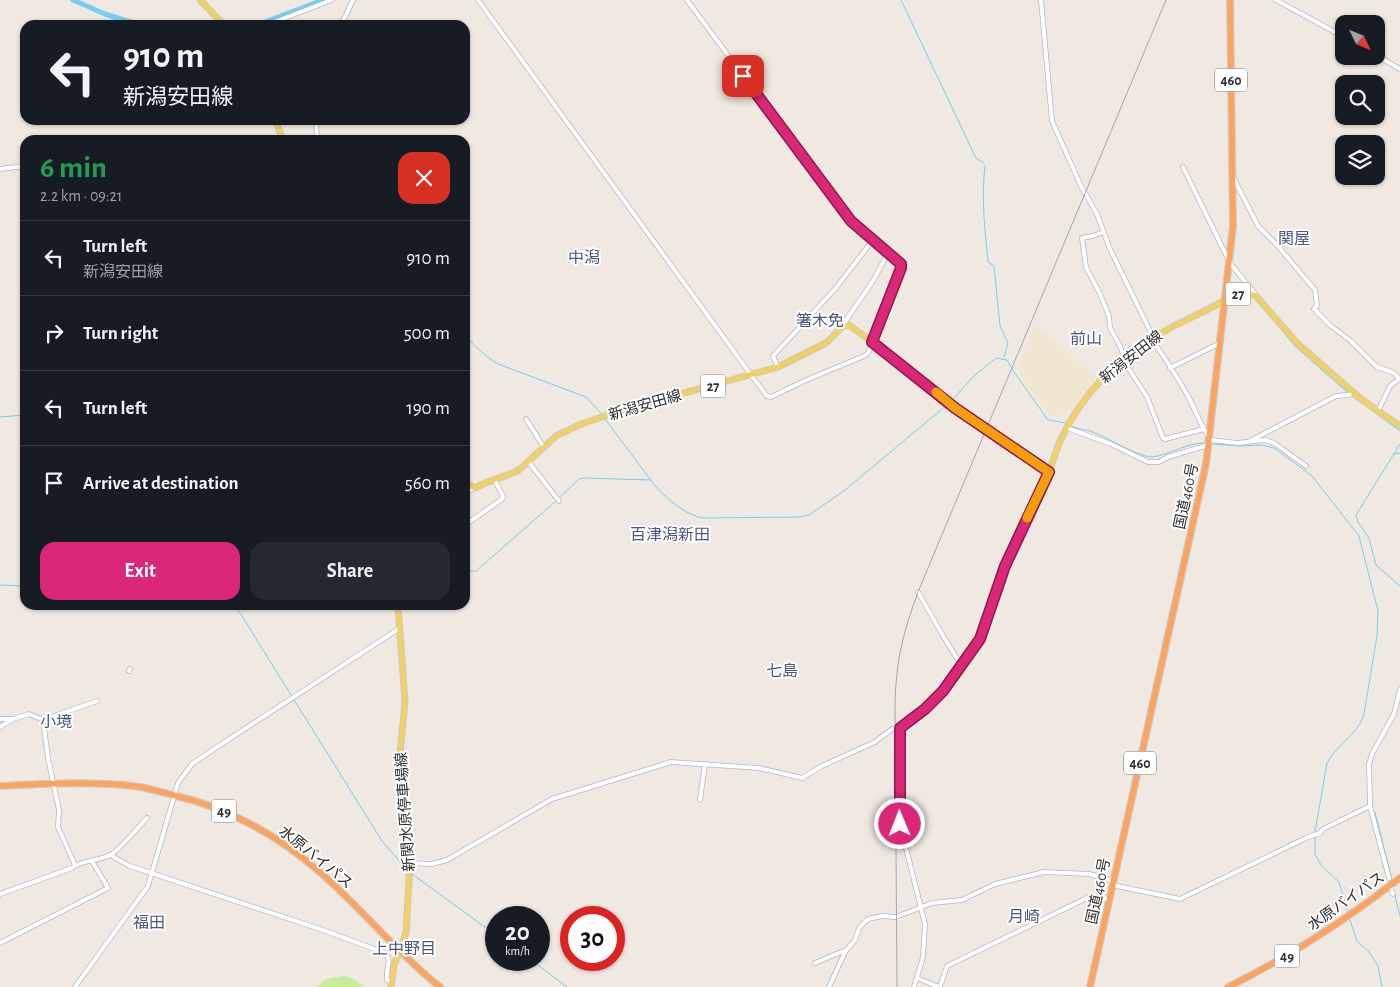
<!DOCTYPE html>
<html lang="en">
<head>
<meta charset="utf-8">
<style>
  :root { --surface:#171b24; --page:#242831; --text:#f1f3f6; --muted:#9ea1a6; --line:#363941; --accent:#db2777 }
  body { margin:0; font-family:"Alegreya Sans","Noto Sans JP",sans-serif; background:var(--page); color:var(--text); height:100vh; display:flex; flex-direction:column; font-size:19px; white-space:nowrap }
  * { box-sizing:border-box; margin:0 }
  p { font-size:16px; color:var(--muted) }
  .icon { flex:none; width:28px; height:28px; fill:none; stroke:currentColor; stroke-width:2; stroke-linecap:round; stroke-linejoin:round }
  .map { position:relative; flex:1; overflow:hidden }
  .details { position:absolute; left:20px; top:135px; width:450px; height:475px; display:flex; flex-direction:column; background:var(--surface); border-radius:15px; box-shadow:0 1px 4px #0004 }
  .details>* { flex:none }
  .hud { position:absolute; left:20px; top:20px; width:450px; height:105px; border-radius:15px; box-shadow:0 1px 4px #0004; background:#171b24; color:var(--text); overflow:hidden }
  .needle { width:32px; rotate:133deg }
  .fabs { position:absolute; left:1335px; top:15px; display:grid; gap:10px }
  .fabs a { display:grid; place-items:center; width:50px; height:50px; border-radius:10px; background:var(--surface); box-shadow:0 1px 4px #0004; font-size:25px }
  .speed { position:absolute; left:485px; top:906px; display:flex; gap:10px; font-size:25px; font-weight:700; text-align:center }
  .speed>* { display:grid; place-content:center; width:65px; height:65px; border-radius:50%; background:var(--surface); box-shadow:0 1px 4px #0004; line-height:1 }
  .speed small { font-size:12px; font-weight:400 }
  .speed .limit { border:8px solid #d22; background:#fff; color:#111 }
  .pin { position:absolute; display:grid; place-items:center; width:42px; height:42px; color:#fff; margin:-21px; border-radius:10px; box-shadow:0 2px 8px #0006 }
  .me { position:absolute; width:55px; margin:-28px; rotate:359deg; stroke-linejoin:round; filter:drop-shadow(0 0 4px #0008) }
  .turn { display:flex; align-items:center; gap:18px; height:105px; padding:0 20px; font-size:22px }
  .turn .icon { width:65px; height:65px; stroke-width:2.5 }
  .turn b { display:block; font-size:35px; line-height:42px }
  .round { display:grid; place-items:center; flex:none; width:52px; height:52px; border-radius:15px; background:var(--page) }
  .headline { display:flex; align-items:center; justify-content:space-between; height:85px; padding:0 20px }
  h1 { font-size:30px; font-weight:700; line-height:38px; color:#1e9e55 }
  .primary-button { display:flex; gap:10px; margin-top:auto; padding:10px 20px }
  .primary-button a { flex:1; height:58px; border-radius:15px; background:var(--accent); color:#fff; font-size:20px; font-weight:700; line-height:58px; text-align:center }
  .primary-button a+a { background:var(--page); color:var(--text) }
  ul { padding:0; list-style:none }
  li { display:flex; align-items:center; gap:15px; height:75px; padding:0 20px; border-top:1px solid var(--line) }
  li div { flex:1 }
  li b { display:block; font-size:19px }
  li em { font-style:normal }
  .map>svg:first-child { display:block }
</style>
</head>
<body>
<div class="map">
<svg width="1400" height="987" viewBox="0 0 1400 987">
  <rect width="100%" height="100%" fill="#efe9e1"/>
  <path fill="#f0e6d1" d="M1035,325l62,52 -14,16 -12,19 -7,-3 -6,8 -5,1 -4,-3 -29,-40 -2,-9z"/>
  <path fill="#c9ec9a" d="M343,976c9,1 15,5 21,11h-48l10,-8z"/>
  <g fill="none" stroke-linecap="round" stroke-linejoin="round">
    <g stroke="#75cff0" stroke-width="1">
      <path d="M901,0l75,158 8,5"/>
      <path d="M985,166c-4,33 0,64 3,96l6,4 6,60 8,17 -4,14"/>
      <path d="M1243,285l3,2"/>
      <path d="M1261,306l34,40 53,47"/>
      <path d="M465,335c10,12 20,21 33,29l88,33 16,17"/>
      <path d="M1351,395l49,36"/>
      <path d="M951,401l24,-26 21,-17 11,2 7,12 34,48 18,3"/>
      <path d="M0,417l25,-2"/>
      <path d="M605,419l51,68c12,13 30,28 47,31l96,-1 10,-2 36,-25 103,-86"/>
      <path d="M1069,425c9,5 18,4 26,8 13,5 46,25 58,24 19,-3 34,-15 54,-14"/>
      <path d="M1211,444l31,2 19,-1 13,3 38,28 47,60 19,75 -1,25 -13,78c-5,20 -28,31 -37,49l-12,69v22l6,11 18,17 9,31"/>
      <path d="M1400,444l-44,71 2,7 11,16 7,27 24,21"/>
      <path d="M1394,454l6,-1"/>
      <path d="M559,498l20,-19 5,-1 66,2"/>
      <path d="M465,571h11l80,-70"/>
      <path d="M0,585l25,1"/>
      <path d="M235,605l147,236 25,29"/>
      <path d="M1375,812l16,64"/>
      <path d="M412,874l84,61"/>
      <path d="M1393,887l7,29"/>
      <path d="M1349,917l8,24 12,11 9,14 4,21"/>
      <path d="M531,960l36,27"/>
    </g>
    <g stroke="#75cff0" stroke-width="5">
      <path d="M73,0l32,14 35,11"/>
      <path d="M257,25l66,-25"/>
    </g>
    <g stroke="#b4b7c1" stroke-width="5.5">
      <g id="minor">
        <path d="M478,0l276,379 13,17 4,1 33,-16 60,-25 4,-3 33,-85v-4l-50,-43 -164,-221"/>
        <path d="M1041,0l11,121 29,65 16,28 13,35 42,86v4c13,20 28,41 39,63 6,12 11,27 20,38l26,3 28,-3 9,3 32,23"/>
        <path d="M1276,0l68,37"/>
        <path d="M267,25l65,-25"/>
        <path d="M341,25l12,-25"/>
        <path d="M1376,55l24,14"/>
        <path d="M316,120l1,20"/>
        <path d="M1183,167l47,96 26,32"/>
        <path d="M0,169l25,-3"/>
        <path d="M1234,179l24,47 19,19 38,45 2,15 -3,4 17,17 20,15 26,26 15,5 6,5v3l-8,6 -12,25"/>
        <path d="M1103,232l-10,4 -11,2 4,29 14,27 9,22 1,12 9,16 10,25 18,28 16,41 2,1 39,-10"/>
        <path d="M845,325l1,-5 27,-39 15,-28"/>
        <path d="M778,367l-5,-11 62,-67 38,-49"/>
        <path d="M1170,368l50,-25"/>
        <path d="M526,419l17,27"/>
        <path d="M1067,428l44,16 37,18h11l9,-5 40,-12"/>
        <path d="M1250,441l86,-45 13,-1 3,-3"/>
        <path d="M528,461l31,40"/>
        <path d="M465,493l10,-5"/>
        <path d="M465,525l37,-26 1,-3 -9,-17"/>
        <path d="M918,592l24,42 19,31"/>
        <path d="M129,671l1,-2"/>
        <path d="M0,719h13l16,-5 14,6 54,-19"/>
        <path d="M43,720l5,38 11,52 -1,17 17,38"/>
        <path d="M0,727l13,-8"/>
        <path d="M900,728v96l25,100 -2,33 -9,30"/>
        <path d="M700,800l5,-36"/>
        <path d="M110,855l20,11 190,63 65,24c8,7 0,17 2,27l4,1"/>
        <path d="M409,863l23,1 15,-4 105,-61 119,-37 88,6 43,10 20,-12 53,-24 17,-13 9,-2 24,-18 18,-18 36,-52 26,-73 44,-94"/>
        <path d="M1389,878l-19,-72 -1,-42 3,-10 22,-40 6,-24"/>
        <path d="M1112,885l68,14 126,-61 14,-5 3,-4 47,-23"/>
        <path d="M1391,888l2,6"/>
        <path d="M0,894l72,-26c11,-9 25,-6 38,-13 10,-5 28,-28 37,-37"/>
        <path d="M0,943l108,-55 -16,-27"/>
        <path d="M815,963l31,-13"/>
        <path d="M917,978l22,9"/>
        <path d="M75,987l73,-101 30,-103 14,-19 25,-17 183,-119"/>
        <path d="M829,987l16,-35 10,-12 4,-12 9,-9 14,-3 14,1 36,-14 30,-3 33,-16 49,-12 45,2 24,7"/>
        <path d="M940,987l7,-21 146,-71 17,5"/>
      </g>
    </g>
    <g stroke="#c9c9c9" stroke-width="7">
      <g id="major">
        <path d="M200,0l24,25"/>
        <path d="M275,120l8,20"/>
        <path d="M465,482l10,6c14,-8 30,-11 44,-18l37,-34 25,-12 42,-14 155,-43 48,-24 16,-16 7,-2 33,24 73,59 94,64c4,-11 7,-22 12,-33 21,-46 60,-84 104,-108 21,-12 45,-21 65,-34 9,-3 17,-6 26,-1l42,48 63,55 39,27"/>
        <path d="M391,987l3,-22 12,-32 3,-52v-33l-9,-94 5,-52 -7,-97"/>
      </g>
    </g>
    <g stroke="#c9c9c9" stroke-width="8">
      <g id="highway">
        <path d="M0,786c44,-2 89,-5 133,0 13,1 27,6 40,9 56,13 106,41 149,79 41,36 75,79 118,113"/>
        <path d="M1090,987l116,-523 27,-238 -3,-226"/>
        <path d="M1228,987c61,-30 118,-67 172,-109"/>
      </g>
    </g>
    <use href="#minor" stroke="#fff" stroke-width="4"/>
    <use href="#major" stroke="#f2d163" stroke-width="5"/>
    <use href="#highway" stroke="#ffa35c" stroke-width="5.5"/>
    <path stroke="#a3a6b8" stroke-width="1" d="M897,987l-2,-283c1,-44 8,-71 23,-112l248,-592"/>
  </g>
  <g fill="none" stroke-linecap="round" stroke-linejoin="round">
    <g stroke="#8e194d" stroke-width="12">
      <path id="route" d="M743,76l108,145 50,43v4l-29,74 83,66 94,64 -44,94 -25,73 -37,52 -18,18 -25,19v96"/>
    </g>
    <use href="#route" stroke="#db2777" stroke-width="9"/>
    <path stroke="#f59e0b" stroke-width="9" d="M936,392l19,16 94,64 -22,46"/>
  </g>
  <g text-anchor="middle" stroke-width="4" stroke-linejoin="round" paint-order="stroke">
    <g fill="#fff" stroke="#6d6d6d" stroke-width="1">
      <rect x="1215" y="68.5" width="32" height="23" rx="4"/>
      <rect x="1225.5" y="282.5" width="25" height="23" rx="4"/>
      <rect x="700.5" y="374.5" width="25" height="23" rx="4"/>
      <rect x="1124" y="751.5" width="32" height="23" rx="4"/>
      <rect x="211.5" y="799.5" width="25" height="23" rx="4"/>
      <rect x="1274.5" y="944.5" width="25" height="23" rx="4"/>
    </g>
    <g font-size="14" font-weight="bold" fill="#2e2e2e">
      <text x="1231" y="85">460</text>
      <text x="1238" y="299">27</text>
      <text x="713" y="391">27</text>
      <text x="1140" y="768">460</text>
      <text x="224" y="816">49</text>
      <text x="1287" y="961">49</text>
    </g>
    <g font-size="15" fill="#2e2e2e" stroke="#fff">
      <text transform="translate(1131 357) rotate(-38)" y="5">新潟安田線</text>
      <text transform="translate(645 405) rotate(-16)" y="5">新潟安田線</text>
      <text transform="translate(1186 496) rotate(-78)" y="5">国道460号</text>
      <text transform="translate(405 812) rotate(-94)" y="5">新関水原停車場線</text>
      <text transform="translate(316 857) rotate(39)" y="5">水原バイパス</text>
      <text transform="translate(1098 891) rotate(-78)" y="5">国道460号</text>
      <text transform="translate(1346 901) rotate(-35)" y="5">水原バイパス</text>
    </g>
    <g font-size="16" fill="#4d5680" stroke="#fff">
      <text x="1294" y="244">関屋</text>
      <text x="584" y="263">中潟</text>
      <text x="820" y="326">箸木免</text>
      <text x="1086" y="344">前山</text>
      <text x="670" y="540">百津潟新田</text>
      <text x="782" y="676">七島</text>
      <text x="56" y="727">小境</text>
      <text x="1024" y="922">月崎</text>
      <text x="149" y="928">福田</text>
      <text x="404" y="954">上中野目</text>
    </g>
  </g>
</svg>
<div class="fabs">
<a><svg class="needle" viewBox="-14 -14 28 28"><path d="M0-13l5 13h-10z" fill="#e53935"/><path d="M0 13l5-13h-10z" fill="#9ea1a6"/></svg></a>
<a><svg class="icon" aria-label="search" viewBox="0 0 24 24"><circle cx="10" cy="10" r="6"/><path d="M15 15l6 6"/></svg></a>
<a><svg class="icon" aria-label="layers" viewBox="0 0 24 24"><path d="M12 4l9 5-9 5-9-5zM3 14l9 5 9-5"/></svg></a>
</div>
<div class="speed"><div>20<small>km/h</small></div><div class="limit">30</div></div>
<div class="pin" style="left:743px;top:76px;background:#d93025"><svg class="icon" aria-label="arrive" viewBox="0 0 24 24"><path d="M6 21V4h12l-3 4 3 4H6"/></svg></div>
<svg class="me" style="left:900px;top:824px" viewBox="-20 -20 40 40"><circle r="17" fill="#db2777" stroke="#fff" stroke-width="3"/><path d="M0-11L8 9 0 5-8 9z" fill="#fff"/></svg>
<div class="hud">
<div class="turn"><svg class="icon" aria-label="left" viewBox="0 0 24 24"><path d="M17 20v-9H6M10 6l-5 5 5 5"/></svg><div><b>910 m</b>新潟安田線</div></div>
</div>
<section class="details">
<div class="headline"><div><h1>6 min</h1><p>2.2 km · 09:21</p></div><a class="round" style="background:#d93025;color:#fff"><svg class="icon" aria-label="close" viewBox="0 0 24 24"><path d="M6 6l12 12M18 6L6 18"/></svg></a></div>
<ul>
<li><svg class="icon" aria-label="left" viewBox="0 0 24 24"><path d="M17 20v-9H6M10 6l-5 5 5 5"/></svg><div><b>Turn left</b><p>新潟安田線</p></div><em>910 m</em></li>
<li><svg class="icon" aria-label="right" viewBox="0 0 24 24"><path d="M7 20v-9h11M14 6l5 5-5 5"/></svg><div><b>Turn right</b></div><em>500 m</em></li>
<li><svg class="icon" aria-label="left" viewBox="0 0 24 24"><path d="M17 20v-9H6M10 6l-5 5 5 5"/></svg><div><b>Turn left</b></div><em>190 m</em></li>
<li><svg class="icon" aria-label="arrive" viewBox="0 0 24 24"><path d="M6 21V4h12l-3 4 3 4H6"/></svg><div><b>Arrive at destination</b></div><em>560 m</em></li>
</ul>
<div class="primary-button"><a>Exit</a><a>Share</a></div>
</section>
</div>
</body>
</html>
